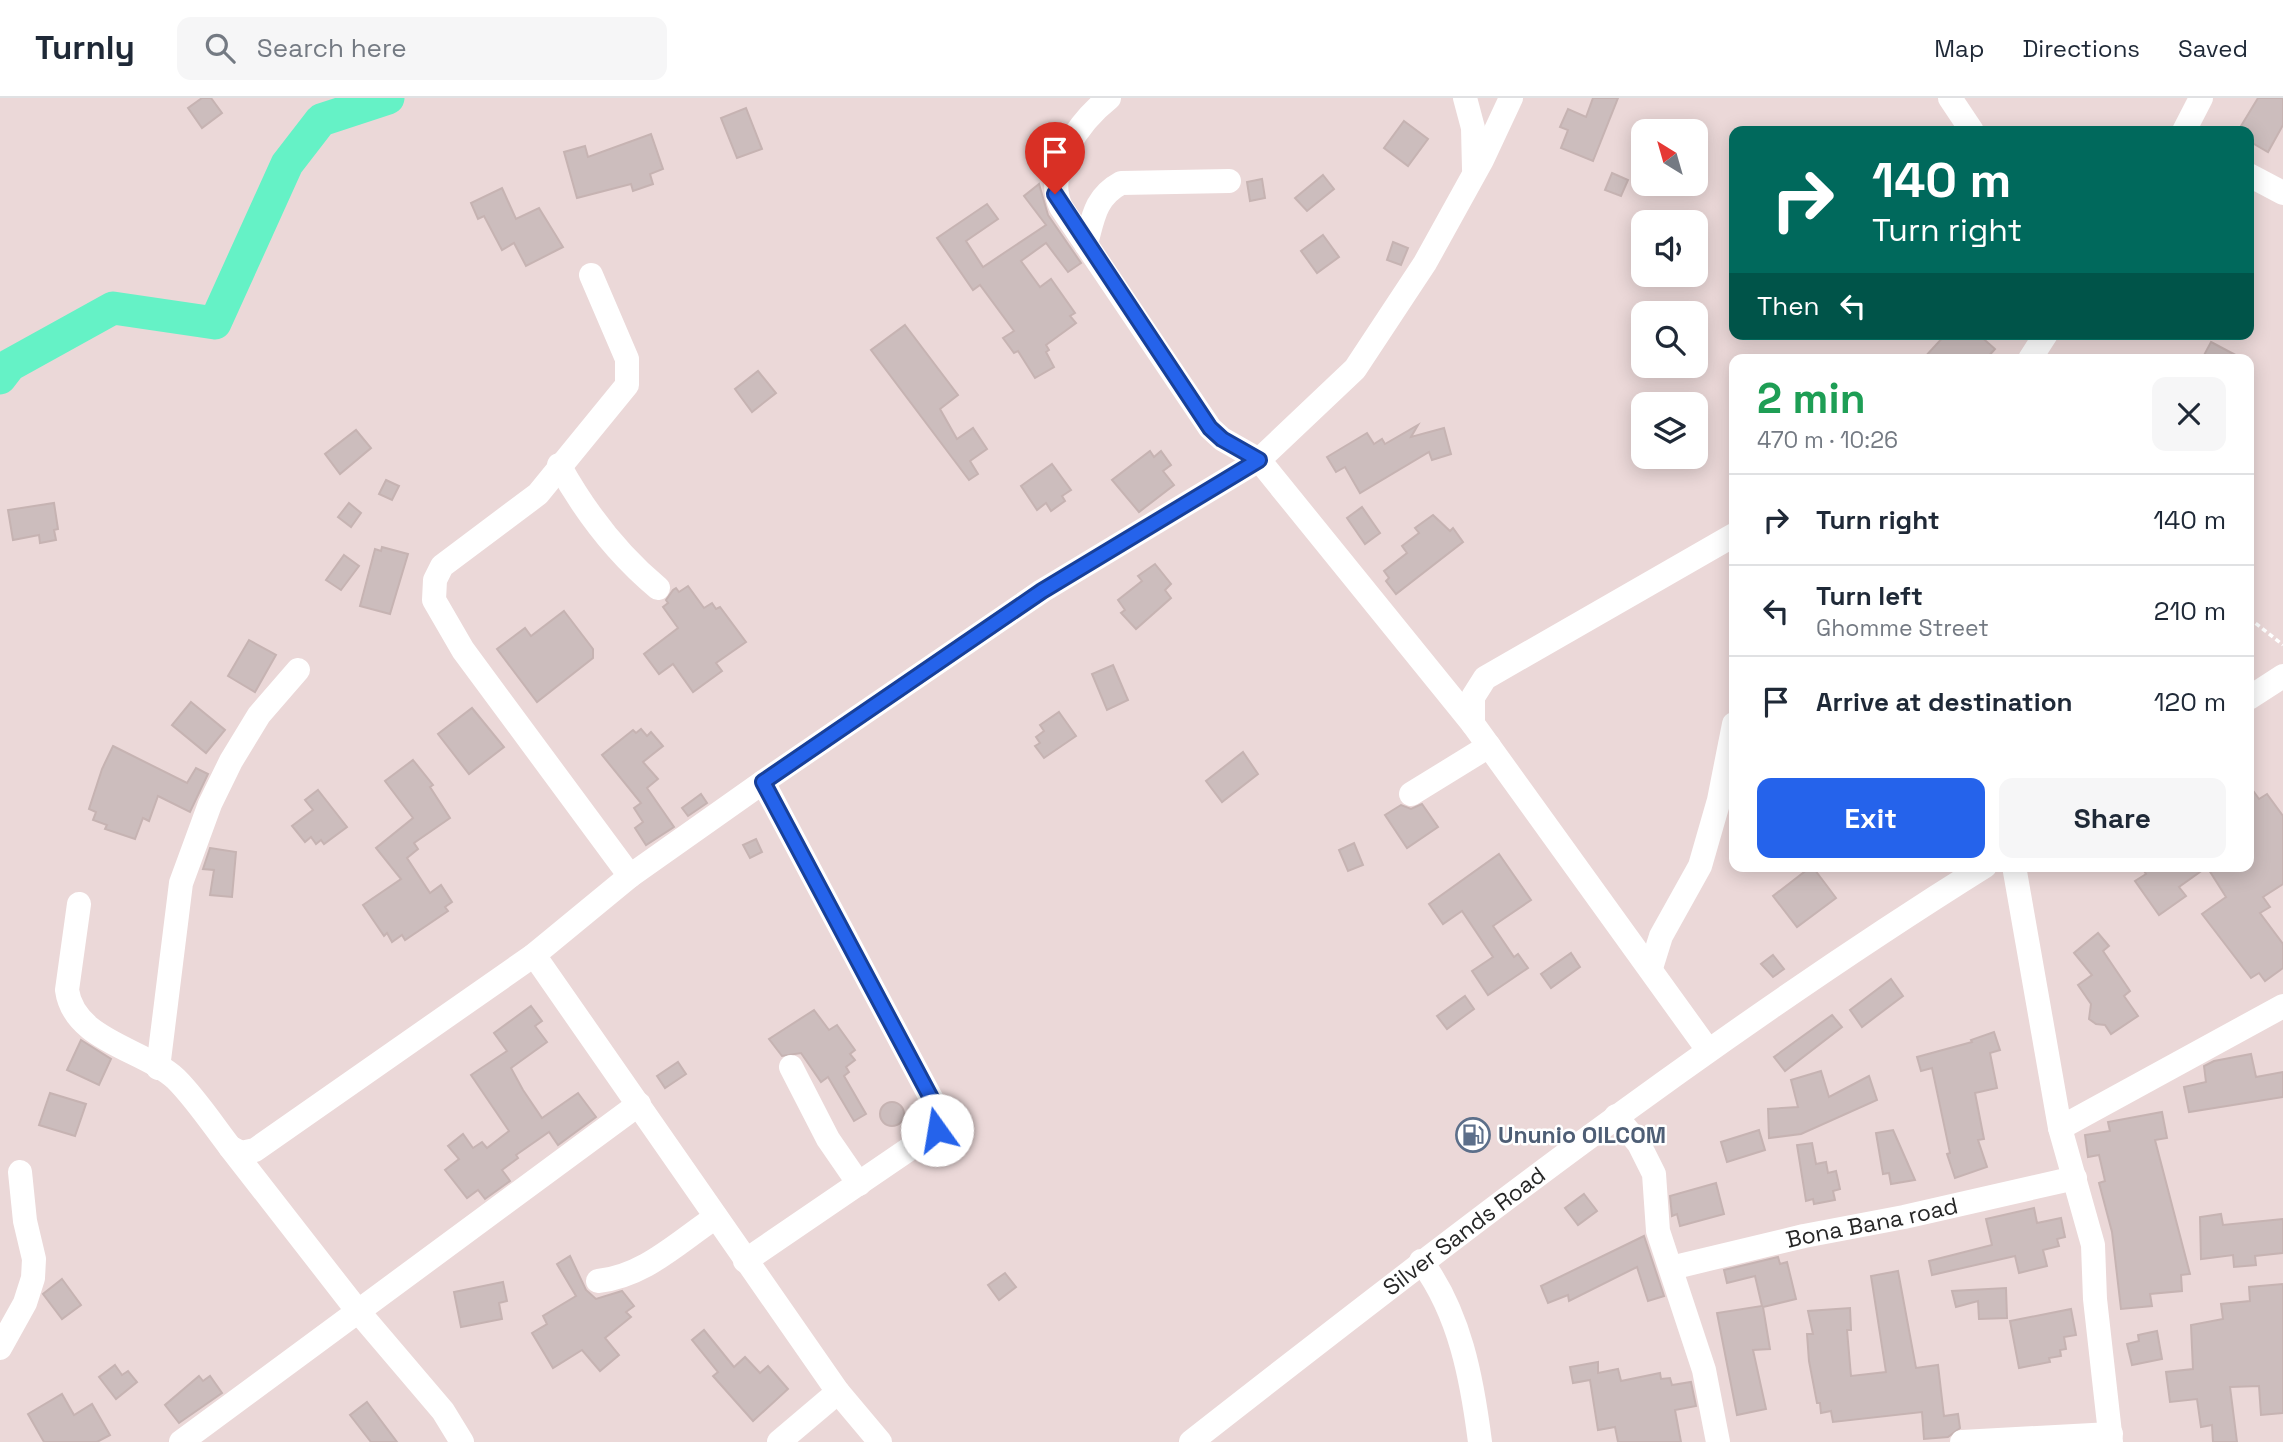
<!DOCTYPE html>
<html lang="en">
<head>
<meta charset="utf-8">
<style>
  :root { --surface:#fff; --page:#f6f6f7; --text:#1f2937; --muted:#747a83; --line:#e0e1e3; --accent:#2563eb }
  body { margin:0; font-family:"Space Grotesk",sans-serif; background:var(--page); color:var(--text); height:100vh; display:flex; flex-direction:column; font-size:26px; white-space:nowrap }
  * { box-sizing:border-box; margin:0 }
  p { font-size:23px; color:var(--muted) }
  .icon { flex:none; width:38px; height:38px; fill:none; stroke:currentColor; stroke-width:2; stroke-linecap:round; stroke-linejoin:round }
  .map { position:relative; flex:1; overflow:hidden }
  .details { position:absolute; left:1729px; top:256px; width:525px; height:518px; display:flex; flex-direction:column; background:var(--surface); border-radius:14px; box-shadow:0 4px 18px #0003 }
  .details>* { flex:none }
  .hud { position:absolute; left:1729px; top:28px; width:525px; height:214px; border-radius:14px; box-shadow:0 4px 18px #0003; background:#00695c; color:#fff; overflow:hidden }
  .needle { width:46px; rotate:323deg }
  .buttons { position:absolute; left:1631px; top:21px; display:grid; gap:14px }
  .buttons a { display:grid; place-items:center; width:77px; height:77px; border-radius:14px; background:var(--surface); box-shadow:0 4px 18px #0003; font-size:35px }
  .pin { position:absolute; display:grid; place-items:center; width:60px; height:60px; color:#fff; margin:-72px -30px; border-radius:50% 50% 50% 0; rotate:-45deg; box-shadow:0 0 7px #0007 }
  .pin .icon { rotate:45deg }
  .me { position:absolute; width:77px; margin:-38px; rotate:347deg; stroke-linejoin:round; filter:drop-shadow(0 0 5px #0008) }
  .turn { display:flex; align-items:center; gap:24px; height:147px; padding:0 28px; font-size:32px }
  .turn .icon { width:91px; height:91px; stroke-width:2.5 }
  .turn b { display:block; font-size:49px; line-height:60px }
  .then { display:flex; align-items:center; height:66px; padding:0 28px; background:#0003; gap:14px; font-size:26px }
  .round { display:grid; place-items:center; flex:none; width:74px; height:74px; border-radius:14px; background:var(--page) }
  .overview { display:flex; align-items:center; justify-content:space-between; height:119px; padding:0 28px }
  h1 { font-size:42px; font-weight:600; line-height:52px; color:#1e9e55 }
  .primary-button { display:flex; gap:14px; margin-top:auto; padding:14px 28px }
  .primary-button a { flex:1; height:80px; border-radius:14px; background:var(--accent); color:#fff; font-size:28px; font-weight:600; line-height:80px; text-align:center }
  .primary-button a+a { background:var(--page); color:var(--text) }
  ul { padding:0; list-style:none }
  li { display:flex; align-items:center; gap:21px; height:91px; padding:0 28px; border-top:2px solid var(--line) }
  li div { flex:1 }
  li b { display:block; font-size:26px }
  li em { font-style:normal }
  header { display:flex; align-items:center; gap:42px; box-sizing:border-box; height:98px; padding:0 35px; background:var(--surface); border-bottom:2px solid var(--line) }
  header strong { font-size:33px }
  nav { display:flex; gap:38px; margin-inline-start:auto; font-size:24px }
  .search { width:490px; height:63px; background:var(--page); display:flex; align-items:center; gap:18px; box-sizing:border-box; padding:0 24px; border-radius:14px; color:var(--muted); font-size:26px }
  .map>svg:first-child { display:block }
</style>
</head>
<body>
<header>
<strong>Turnly</strong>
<div class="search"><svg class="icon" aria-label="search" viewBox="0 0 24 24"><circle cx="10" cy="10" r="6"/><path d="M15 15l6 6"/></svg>Search here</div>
<nav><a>Map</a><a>Directions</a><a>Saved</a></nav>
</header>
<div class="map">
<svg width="2283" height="1344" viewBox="0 0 2283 1344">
  <rect width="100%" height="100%" fill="#ebd8d8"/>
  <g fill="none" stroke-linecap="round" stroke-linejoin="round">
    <path stroke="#65f2c6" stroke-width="33" d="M0,280l10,-13 103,-57 102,15 72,-159 34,-44 67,-22"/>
  </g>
  <g fill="#ccbdbd" stroke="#c6b3b2" stroke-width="2">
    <path d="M202,0h9l11,15 -20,15 -14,-20z"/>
    <path d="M1593,0h25l-25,63 -32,-13 7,-18 -8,-3 8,-18 18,8z"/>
    <path d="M2258,0h25v27l-15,27 -19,-11v-10h-11z"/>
    <path d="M746,10l16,41 -25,9 -16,-40z"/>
    <path d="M1404,23l24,18 -20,27 -24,-18z"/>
    <path d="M651,36l12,35 -13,5 3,10 -20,7 -2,-7 -54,14 -13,-46 21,-6 3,11z"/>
    <path d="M1612,75l16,7 -7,16 -16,-6z"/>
    <path d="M1323,77l11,14 -27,22 -12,-13z"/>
    <path d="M1262,81l3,19 -15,3 -3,-19z"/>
    <path d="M1039,86l9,31 33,48 -13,9 -22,-29 -25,18 19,26 11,-8 24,34 -5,3 6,7 -30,22 3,5 -3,2 8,15 -19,11 -17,-27 -4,2 -11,-15 11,-7 -34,-46 -7,5 -36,-52 50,-34 11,15 -32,22 17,26 63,-42 -22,-29z"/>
    <path d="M502,90l14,31 23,-11 24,39 -37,19 -12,-23 -12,7 -18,-34 -6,3 -7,-16z"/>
    <path d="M1323,137l16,22 -22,16 -16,-22z"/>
    <path d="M1393,144l15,6 -7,17 -14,-5z"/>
    <path d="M905,227l53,70 -18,14 17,30 16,-11 14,21 -17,12 8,13 -9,6 -98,-130z"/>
    <path d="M1946,236h32l17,15 -9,10h-63z"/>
    <path d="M2211,244l32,17h-41z"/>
    <path d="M758,273l18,22 -24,19 -17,-23z"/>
    <path d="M1418,327l-7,12 33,-9 7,26 -19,6 -3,-8 -69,41 -15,-26 -9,5 -9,-15 40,-24 7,11 8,-5 3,5z"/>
    <path d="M356,332l15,18 -31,26 -15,-20z"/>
    <path d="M1150,353l4,6 7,-6 10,14 -8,6 11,14 -35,27 -27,-32z"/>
    <path d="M1052,366l19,26 -9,6 3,5 -14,10 -5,-8 -9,7 -16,-24z"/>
    <path d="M386,382l13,6 -7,14 -13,-6z"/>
    <path d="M54,405l4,26 -4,1 2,10 -16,3 -1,-8 -26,5 -5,-30z"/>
    <path d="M349,405l12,10 -10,14 -13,-10z"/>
    <path d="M1362,409l18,26 -15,11 -18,-26z"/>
    <path d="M1433,417l17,16 3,-3 10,14 -67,52 -10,-13 3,-3 -5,-7 23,-18 -5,-7 17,-13 -4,-5z"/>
    <path d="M382,449l26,7 -18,60 -30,-8 15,-57 6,2z"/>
    <path d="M344,457l15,11 -18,24 -15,-10z"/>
    <path d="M1155,466l16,20 -6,6 6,8 -35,31 -15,-16 4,-3 -7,-10 24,-19 -4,-5z"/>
    <path d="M688,488l16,22 8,-5 4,6 4,-2 26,35 -30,21 6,8 -29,21 -20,-28 -14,10 -15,-20 34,-26 -15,-21 5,-4 -2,-3 7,-10 3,-2 3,4z"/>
    <path d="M564,513l29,38v9l-56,44 -40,-53 28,-21 6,8z"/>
    <path d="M249,542l27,15 -21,37 -27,-16z"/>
    <path d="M1113,567l15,35 -21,10 -15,-36z"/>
    <path d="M191,604l34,28 -19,23 -34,-28z"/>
    <path d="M472,610l32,39 -35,27 -31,-40z"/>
    <path d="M1059,614l17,24 -32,22 -9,-12 5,-3 -4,-6 8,-6 -4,-6z"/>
    <path d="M641,631l6,7 4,-4 12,14 -20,16 15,17 -11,9 27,39 -28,18 -11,-17 8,-6 -9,-14 7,-5 -39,-48 31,-25 3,3z"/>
    <path d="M113,648l74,37 9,-15 12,6 -18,38 -32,-16 -9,25 -6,-3 -8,21 -30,-10 2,-4 -14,-5 3,-8 -7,-3 13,-40z"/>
    <path d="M1243,654l15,22 -36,28 -16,-21z"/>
    <path d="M413,662l20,25 -3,2 20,31 -36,25 4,6 -11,9 23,35 11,-8 11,17 -7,5 3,4 -43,29 -3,-5 -10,7 -5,-9 -3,3 -21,-31 38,-26 -25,-31 37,-30 -28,-37z"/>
    <path d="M2249,687l10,14 8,-5 16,22v68l-20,13 7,10 -10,6 23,31v24l-18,13 -6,-8 -8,5 -49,-64 24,-17 -19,-30 -28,20 7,9 -27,19 -24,-34 11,-7 -5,-8h108z"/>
    <path d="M318,692l29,37 -23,17 -3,-4 -5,4 -5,-7 -6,5 -13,-16 21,-16 -8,-10z"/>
    <path d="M701,696l6,9 -19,13 -6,-8z"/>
    <path d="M1422,706l16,23 -31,21 -22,-33 16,-10 10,4z"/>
    <path d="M756,741l6,13 -12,6 -7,-13z"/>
    <path d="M1354,745l9,22 -15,6 -9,-21z"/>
    <path d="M210,750l26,4 -4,45 -22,-2 4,-25 -11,-1z"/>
    <path d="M1499,756l32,46 -38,26 21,31 4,-3 10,14 -40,27 -16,-24 21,-14 -31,-46 -19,13 -14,-20z"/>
    <path d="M1812,768l24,32 -39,29 -24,-31z"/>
    <path d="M2098,835l11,13 -6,5 27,40 -6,5 14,20 -27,18 -6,-9 -9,-1 -7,-5 2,-15 -13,-19 14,-10 -18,-22z"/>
    <path d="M1571,855l9,14 -29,21 -10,-14z"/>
    <path d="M1773,857l11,14 -11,8 -12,-13z"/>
    <path d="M1891,881l12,17 -41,31 -12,-17z"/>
    <path d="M1465,898l9,13 -27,20 -10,-13z"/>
    <path d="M531,908l11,15 -7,5 12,16 -36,26 12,22 19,28 36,-25 18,24 -38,28 -9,-13 -33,23 2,3 -16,12 8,11 -25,18 -7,-9 -11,8 -22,-28 14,-11 -11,-13 15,-12 10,14 9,-6 5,6 22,-17 -38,-56 36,-24 -13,-18z"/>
    <path d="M814,912l15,20 8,-5 18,25 -5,4 5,6 -9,7 3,5 -5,4 22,38 -12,7 -26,-44 -7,5 -20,-29 -19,3 -13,-17z"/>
    <path d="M1832,917l10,12 -57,44 -11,-14z"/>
    <path d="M1994,934l6,18 -10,3 7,35 -22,5 9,46 -6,1 9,27 -32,11 -8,-24 3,-1 -18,-85 -11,3 -4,-14 55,-15 -1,-2z"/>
    <path d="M81,942l30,19 -12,26 -32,-15z"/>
    <path d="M2251,956l5,23 27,-5v25l-94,15 -5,-25 22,-5 -2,-16 10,-5z"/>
    <path d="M678,964l8,12 -21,14 -8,-12z"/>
    <path d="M1821,973l8,26 40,-21 8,24 -76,34 -32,4 -1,-29 30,-2 -7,-27z"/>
    <path d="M50,995l36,11 -11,32 -36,-11z"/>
    <circle cx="892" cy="1016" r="12"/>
    <path d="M2162,1014l5,26 -12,2 35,134 -9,1 1,16 -32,3 2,12 -31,3 -9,-77 -13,-49 6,-2 -6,-26 -11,2 -3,-22 25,-4 -2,-9z"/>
    <path d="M1759,1032l6,20 -38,12 -6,-20z"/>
    <path d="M1893,1032l22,50 -24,4 -2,-11 -6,1 -7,-41z"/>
    <path d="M1812,1045l4,21 10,-2 2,11 8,-2 4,18 -7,2 2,9 -21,4 -1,-5 -7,2 -9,-56z"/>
    <path d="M1716,1085l8,31 -44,12 -3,-12 -5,2 -2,-20z"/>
    <path d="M1584,1096l13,17 -19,14 -13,-17z"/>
    <path d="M2034,1110l3,15 24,-5 4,19 -8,2 2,7 -16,4 4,16 -28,7 -4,-17 -83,19 -3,-14 63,-16 -6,-26z"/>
    <path d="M2221,1116l2,11 60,-6v34l-28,3 1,9 -22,2 -1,-12 -32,4 -1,-42z"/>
    <path d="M1644,1138l20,60 -16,5 -11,-34 -68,34 -1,-6 -20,8 -7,-17z"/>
    <path d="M570,1158l16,34 10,9 26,-8 12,15 -8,6 5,5 -26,21 14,17 -19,16 -18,-21 -29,18 -21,-35 15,-9 -4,-8 33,-20 -19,-32z"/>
    <path d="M1778,1159l2,7 7,-2 9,37 -33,8 7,42 -17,1 13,59 -29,6 -20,-102 45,-7 -7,-30 -28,7 -3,-13z"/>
    <path d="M1898,1173l18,97 22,-3 6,51 14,-2 2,14 -12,9 -24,2 -2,-27 -89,10 -2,-11 -10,2 -1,-10h-3l-8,-42 -2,-27h6l-5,-23 42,-3 1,22h-4l4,46 35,-4 -15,-96z"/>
    <path d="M1005,1175l11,14 -17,13 -11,-15z"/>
    <path d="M62,1181l19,26 -19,14 -19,-25z"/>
    <path d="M503,1184l4,19 -8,2 3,16 -41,8 -7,-35z"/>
    <path d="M2283,1186v129l-22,2 -2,-29 -29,1 7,55h-24l-1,-17 -11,2 -4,-28 -27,3 -4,-30 27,-3 -2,-44 32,-6 -2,-15 29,-3 -1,-14z"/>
    <path d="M2006,1190l1,30 -28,1 -1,-18 -22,6 -4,-16z"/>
    <path d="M2071,1211l5,26 -12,2 2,12 -6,1 1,6 -12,2 1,4 -31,6 -9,-47z"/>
    <path d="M704,1232l30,37 11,-10 15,16 8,-7 20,23 -35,32 -40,-45 5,-4 -26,-32z"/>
    <path d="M2157,1233l5,28 -30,6 -5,-21 12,-3 -1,-6z"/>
    <path d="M1598,1264v11l20,-4 3,12 39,-8 1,6 9,-1 2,7 19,-3 5,24 -21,4 6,32h-63l-3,-15 -17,3 -8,-50 -17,3 -3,-16z"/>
    <path d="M115,1267l7,10 6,-4 9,11 -21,17 -17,-22z"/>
    <path d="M199,1278l4,5 7,-5 12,17 -43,30 -14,-18z"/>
    <path d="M62,1296l12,21 18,-11 18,31 -13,7h-53l-16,-28z"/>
    <path d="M367,1304l30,40h-26l-21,-27z"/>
  </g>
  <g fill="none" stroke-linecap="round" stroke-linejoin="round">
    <path stroke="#fff" stroke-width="3.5" stroke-dasharray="5 3.5" stroke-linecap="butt" d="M2249,520l34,27"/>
    <g stroke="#fff" stroke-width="24">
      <path d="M1109,0c-28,22 -66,72 -48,109l149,221 12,11 37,21 214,264 235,326"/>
      <path d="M1465,0l8,30 1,41"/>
      <path d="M1950,0l22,33"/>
      <path d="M2184,33l17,-33"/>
      <path d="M2249,77l34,18"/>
      <path d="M1086,146c7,-26 9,-47 35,-61l108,-2"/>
      <path d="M591,177l36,84v26l-89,109 -96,72 -7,14 -1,20 29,50 167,226"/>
      <path d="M2030,261l16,-25"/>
      <path d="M559,367c26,47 57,88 99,123"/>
      <path d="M2249,600l34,-22"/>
      <path d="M1473,626v-27l12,-19 249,-143"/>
      <path d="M1411,696l78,-48"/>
      <path d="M2014,768l46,262 33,117 2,54 16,143"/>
      <path d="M79,806l-12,86c7,51 77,59 109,89 20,20 37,46 54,68l11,6 14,-3 279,-195 96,-79 133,-94 279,-191 217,-131 96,-91 70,-106 57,-103 29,-62"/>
      <path d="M534,857l304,437 42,50"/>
      <path d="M1651,870l10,-32 39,-70 19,-66 15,-76"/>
      <path d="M791,969l37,72 31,45"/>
      <path d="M158,970l23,-185 29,-79 21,-43 28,-46 39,-45"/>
      <path d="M1616,1018l23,28 15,30 4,57 46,139 14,72"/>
      <path d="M2060,1030l223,-122"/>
      <path d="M230,1049l127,163 86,101 19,31"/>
      <path d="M745,1163l192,-131 2,-17 -176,-331"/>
      <path d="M1421,1163c39,52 51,118 59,181"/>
      <path id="s1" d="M1671,1170l133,-32 100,-19 171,-39"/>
      <path d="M598,1183c47,-5 80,-39 118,-64"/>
      <path d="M0,1250l25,-45 8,-25 1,-19 -9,-38 -5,-49"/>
      <path d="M181,1344l458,-338"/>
      <path d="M779,1344l59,-50"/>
      <path id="s2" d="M1191,1344c258,-202 516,-402 794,-576"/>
      <path d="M1962,1344l149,-8"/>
    </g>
  </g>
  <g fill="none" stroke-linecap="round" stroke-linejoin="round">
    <g stroke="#184099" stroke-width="18">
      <path id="route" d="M937,1032l2,-17 -176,-331 279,-191 217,-131 -37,-21 -12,-11 -155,-234"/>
    </g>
    <use href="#route" stroke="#2563eb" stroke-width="12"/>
  </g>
  <defs>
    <g id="fuel-ring" transform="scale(1.75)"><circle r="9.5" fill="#fff" stroke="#5c6f8a" stroke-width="1.5"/><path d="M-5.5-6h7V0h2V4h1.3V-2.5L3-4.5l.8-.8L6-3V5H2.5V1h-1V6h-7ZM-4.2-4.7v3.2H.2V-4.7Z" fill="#5c6f8a"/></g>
  </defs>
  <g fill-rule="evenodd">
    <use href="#fuel-ring" x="1473" y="1037"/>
  </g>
  <g text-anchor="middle" stroke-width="5" stroke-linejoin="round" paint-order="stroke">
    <g font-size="23" font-weight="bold" fill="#4e5e75" stroke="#fff" text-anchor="start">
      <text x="1498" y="1045">Ununio OILCOM</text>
    </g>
    <g font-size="23" fill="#272727" stroke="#fff">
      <text dy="8" stroke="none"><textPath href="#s1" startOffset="206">Bona Bana road</textPath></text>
      <text dy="8" stroke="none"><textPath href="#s2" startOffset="345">Silver Sands Road</textPath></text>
    </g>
  </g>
</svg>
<div class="buttons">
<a><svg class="needle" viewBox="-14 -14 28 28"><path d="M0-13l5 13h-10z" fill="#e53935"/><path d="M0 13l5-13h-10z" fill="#747a83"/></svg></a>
<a><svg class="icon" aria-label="sound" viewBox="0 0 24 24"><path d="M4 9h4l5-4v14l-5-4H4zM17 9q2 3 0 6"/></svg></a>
<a><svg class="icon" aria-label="search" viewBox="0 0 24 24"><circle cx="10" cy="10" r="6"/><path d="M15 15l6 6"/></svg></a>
<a><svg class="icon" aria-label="layers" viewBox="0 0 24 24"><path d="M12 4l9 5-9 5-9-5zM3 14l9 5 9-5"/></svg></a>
</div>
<div class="pin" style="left:1055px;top:96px;background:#d93025"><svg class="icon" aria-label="arrive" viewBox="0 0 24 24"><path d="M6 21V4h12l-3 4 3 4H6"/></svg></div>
<svg class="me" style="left:937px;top:1032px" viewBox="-20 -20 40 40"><circle r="19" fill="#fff"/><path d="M0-13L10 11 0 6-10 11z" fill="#2563eb"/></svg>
<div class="hud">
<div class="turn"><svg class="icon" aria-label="right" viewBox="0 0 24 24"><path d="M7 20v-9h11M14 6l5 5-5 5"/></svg><div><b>140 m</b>Turn right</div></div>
<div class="then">Then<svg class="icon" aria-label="left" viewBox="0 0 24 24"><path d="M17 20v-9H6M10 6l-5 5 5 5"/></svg></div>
</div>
<section class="details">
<div class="overview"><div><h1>2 min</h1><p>470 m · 10:26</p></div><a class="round"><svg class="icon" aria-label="close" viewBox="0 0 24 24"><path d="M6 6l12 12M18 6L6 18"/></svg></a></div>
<ul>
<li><svg class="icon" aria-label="right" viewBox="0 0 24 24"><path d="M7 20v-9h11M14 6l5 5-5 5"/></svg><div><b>Turn right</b></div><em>140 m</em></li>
<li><svg class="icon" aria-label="left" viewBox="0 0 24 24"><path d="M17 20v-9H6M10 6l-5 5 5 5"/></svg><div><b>Turn left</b><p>Ghomme Street</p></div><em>210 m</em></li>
<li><svg class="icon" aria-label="arrive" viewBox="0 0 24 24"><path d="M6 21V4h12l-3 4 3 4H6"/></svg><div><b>Arrive at destination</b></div><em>120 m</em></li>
</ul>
<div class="primary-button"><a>Exit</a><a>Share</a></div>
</section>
</div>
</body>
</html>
